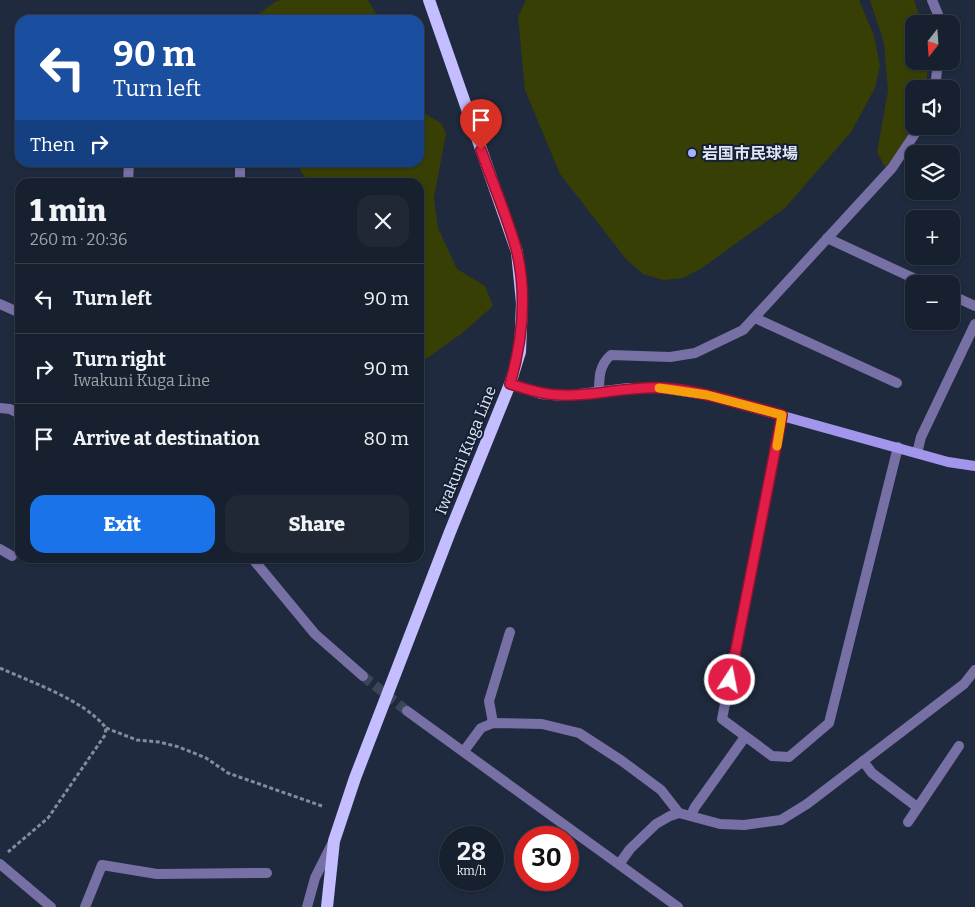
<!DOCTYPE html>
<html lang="en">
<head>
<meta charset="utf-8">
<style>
  :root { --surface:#17202e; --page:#202836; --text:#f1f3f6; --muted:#9ea3aa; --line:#363e4a; --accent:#1a73e8 }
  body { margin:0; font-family:Bitter,"Noto Sans JP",serif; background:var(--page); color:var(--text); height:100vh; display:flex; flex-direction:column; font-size:19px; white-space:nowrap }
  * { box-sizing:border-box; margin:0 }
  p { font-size:16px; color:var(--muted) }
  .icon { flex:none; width:28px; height:28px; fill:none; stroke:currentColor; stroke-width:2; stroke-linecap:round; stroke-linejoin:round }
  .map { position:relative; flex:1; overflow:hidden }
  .panel { position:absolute; left:15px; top:178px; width:409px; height:385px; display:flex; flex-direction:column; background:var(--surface); border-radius:15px; box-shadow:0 1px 4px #0004,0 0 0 1px var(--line) }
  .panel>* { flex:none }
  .hud { position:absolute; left:15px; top:15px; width:409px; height:152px; border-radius:15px; box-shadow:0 1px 4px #0004,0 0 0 1px var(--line); background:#1a4fa0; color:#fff; overflow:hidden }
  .needle { width:32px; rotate:197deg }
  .controls { position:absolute; left:905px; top:15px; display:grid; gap:10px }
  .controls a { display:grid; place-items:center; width:55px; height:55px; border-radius:10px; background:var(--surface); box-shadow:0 1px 4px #0004,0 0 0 1px var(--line); font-size:25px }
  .speed { position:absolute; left:439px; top:826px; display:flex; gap:10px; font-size:25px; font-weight:700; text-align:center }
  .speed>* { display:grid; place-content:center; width:65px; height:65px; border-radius:50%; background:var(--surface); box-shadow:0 1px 4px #0004,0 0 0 1px var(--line); line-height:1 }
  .speed small { font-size:12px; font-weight:400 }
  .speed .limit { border:8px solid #d22; background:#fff; color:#111 }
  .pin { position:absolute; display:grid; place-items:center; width:42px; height:42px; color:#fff; margin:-51px -21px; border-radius:50% 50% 50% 0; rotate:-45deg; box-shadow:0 0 5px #0007 }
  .pin .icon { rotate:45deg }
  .me { position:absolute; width:55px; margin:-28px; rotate:11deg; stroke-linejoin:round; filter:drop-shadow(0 0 4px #0008) }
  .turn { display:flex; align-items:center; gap:18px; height:105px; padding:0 15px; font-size:22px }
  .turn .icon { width:65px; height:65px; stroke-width:2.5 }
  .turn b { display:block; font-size:35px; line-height:42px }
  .then { display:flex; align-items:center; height:48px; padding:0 15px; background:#0003; gap:10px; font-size:19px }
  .round { display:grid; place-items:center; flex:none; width:52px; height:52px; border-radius:15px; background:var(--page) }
  .summary { display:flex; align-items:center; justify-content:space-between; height:85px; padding:0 15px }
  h1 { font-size:30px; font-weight:800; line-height:38px }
  .action { display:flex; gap:10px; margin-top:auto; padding:10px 15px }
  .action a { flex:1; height:58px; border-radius:15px; background:var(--accent); color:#fff; font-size:20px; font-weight:800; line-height:58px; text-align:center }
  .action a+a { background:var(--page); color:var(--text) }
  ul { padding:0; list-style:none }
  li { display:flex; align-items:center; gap:15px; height:70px; padding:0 15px; border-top:1px solid var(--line) }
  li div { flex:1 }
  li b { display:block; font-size:19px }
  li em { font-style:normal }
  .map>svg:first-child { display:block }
</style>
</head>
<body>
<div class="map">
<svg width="975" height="907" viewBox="0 0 975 907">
  <rect width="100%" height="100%" fill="#1f2a3e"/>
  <g fill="#383f04">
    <path d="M282,0h86l12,20h-130l25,-18z"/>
    <path d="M526,0h333l15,36 6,30 -5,22 -24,44 -66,76 -83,60 -19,10 -20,2 -20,-6 -17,-15 -66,-85 -35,-84 -7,-73z"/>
    <path d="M870,0h44l8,24h-8v37h14l-2,28h-12v35l-21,35 -8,8 -8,-15 11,-61 -4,-48z"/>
    <path d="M419,101l6,13 16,9 5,10 -12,65 4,30 19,41 28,17 8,20 -32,28 -41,29 -1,-181h-111l-12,-19 123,-1z"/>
  </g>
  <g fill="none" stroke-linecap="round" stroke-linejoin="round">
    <path stroke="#3c4659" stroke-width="10" stroke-dasharray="10 5" stroke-linecap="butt" d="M363,676l44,35"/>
    <g stroke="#828c9d" stroke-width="3" stroke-dasharray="4 2.5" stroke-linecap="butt">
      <path d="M0,668c33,15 84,32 106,60l-1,7 -57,83 -40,34"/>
      <path d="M106,728l31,12 22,2 20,5 27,11 22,15 94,33"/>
    </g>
    <g stroke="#7670a5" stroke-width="10">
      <path d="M932,0l10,24"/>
      <path d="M935,89l3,-28"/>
      <path d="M128,182l1,-20"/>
      <path d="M240,182v-20"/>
      <path d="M827,238l99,46"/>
      <path d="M951,295l24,11"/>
      <path d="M0,304l20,9"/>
      <path d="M755,318l142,65"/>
      <path d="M599,393c0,-15 0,-28 12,-38l59,2 25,-4 48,-23 149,-162 28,-42"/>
      <path d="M0,408l10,1 10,5"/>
      <path d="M782,415l-60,304 50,37 17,1 40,-34 69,-276"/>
      <path d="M917,453l4,-16 54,-113"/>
      <path d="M0,549l12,7"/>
      <path d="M252,558l63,76 48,42"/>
      <path d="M407,711l271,196"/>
      <path d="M493,723l-4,-22 21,-69"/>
      <path d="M464,751l17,-23 12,-5 49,1 37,9 43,28 39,29 18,23"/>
      <path d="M863,761l9,12 45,34"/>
      <path d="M691,815l4,-8 50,-70"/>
      <path d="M908,822l51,-76"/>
      <path d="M620,863l10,-14 26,-25 14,-8 9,-3 41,11 24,1 37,-5 26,-16 157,-120 11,-14"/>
      <path d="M0,864l51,43"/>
      <path d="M85,907l17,-42 55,9 110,-1"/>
      <path d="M307,907l8,-29 17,-34"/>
    </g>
    <path stroke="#a296ec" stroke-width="10" d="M510,384l31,10 22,2 66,-8h34l44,7 241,67 27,4"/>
    <path stroke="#c4bdff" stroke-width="12" d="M327,907l7,-66 21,-63 95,-246 60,-148 10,-32 2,-49 -5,-51 -88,-252"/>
  </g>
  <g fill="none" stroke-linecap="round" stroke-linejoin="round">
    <g stroke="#92132f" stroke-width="12">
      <path id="route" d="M481,150c12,34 27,68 36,102 10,43 5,90 -7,132 17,5 33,11 51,11 35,2 68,-10 103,-7 40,3 79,17 118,27l-52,265"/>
    </g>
    <use href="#route" stroke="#e11d48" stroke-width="9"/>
    <path stroke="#f59e0b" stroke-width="9" d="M659,388l48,7 75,20 -5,31"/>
  </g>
  <circle fill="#a4b2fc" stroke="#162034" stroke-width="2" cx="692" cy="153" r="5"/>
  <g text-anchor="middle" stroke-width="4" stroke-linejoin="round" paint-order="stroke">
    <g font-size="16" font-weight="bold" fill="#dfe7f5" stroke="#162034" text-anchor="start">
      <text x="702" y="159">岩国市民球場</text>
    </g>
    <g font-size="16" fill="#dfe7f5" stroke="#162034">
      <text transform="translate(465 450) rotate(-68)" y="6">Iwakuni Kuga Line</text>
    </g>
  </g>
</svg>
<div class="controls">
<a><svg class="needle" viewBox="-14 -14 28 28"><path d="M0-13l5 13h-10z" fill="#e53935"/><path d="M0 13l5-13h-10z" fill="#9ea3aa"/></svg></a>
<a><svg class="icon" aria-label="sound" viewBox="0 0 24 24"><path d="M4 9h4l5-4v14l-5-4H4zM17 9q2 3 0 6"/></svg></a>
<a><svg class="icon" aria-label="layers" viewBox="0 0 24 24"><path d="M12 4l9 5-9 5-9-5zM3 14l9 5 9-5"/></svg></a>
<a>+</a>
<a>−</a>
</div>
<div class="speed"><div>28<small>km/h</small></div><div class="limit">30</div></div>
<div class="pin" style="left:481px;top:150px;background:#d93025"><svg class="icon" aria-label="arrive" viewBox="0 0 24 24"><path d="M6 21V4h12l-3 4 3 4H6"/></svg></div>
<svg class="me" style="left:730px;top:680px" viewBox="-20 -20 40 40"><circle r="17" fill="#e11d48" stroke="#fff" stroke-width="3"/><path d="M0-11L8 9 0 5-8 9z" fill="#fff"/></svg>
<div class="hud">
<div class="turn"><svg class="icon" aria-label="left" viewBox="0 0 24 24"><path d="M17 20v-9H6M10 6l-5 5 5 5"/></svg><div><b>90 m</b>Turn left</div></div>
<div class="then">Then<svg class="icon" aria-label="right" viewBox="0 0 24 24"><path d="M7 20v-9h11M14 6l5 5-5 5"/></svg></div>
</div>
<section class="panel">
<div class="summary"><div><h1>1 min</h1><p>260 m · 20:36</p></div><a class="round"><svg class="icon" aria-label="close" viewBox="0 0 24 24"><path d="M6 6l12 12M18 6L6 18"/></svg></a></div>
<ul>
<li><svg class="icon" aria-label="left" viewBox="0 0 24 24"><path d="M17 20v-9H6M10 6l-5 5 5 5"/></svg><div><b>Turn left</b></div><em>90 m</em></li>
<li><svg class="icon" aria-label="right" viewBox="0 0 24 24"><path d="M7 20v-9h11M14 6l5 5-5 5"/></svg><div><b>Turn right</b><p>Iwakuni Kuga Line</p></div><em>90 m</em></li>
<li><svg class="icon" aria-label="arrive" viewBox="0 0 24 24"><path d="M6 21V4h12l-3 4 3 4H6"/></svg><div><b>Arrive at destination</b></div><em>80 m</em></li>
</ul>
<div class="action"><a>Exit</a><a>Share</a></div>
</section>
</div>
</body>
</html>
